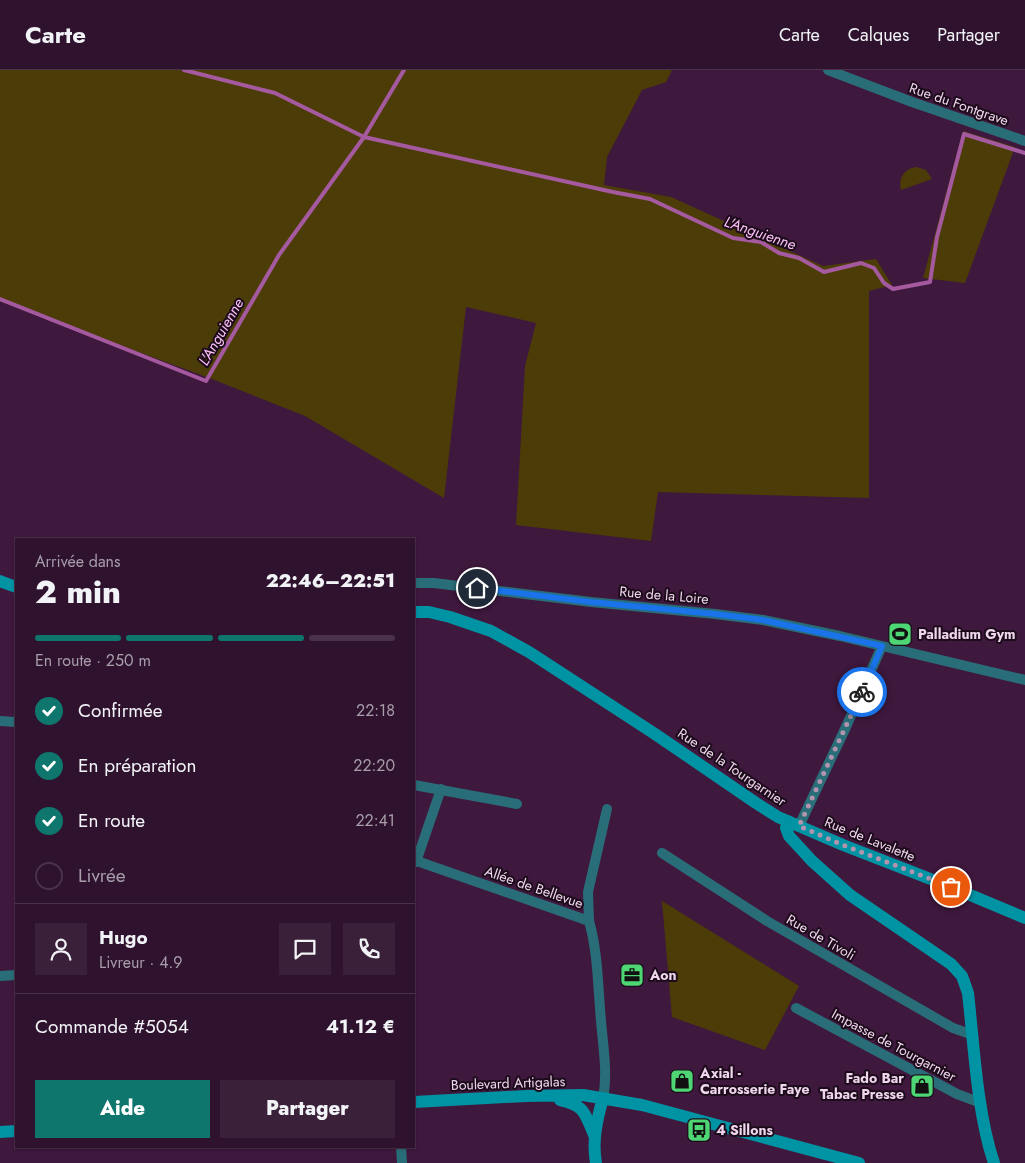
<!DOCTYPE html>
<html lang="fr">
<meta charset="utf-8">
<style>
:root{--surface:#2f122e;--page:#3b203a;--text:#f1f3f6;--muted:#a79eaa;--line:#4a324a;--accent:#0f766e}
body{margin:0;font-family:Jost,sans-serif;background:var(--page);color:var(--text);height:100vh;display:flex;flex-direction:column;font-size:19px;white-space:nowrap}
*{box-sizing:border-box;margin:0}
p{font-size:16px;color:var(--muted)}
.icon{flex:none;width:28px;height:28px;fill:none;stroke:currentColor;stroke-width:2;stroke-linecap:round;stroke-linejoin:round}
.map{position:relative;flex:1;overflow:hidden}
.drawer{position:absolute;left:15px;top:468px;width:400px;height:610px;display:flex;flex-direction:column;background:var(--surface);border-radius:0px;box-shadow:0 1px 4px #0004,0 0 0 1px var(--line)}
.drawer>*{flex:none}
.pin{position:absolute;display:grid;place-items:center;width:42px;height:42px;color:#fff;margin:-21px;border:2px solid #fff;border-radius:50%;box-shadow:0 1px 5px #0007}
.courier{position:absolute;display:grid;place-items:center;width:50px;height:50px;margin:-25px;border:4px solid #1a73e8;border-radius:50%;background:#fff;color:#222;box-shadow:0 1px 6px #0007}
.head em{font-style:normal;font-weight:800}
.head div{display:flex;flex-direction:column-reverse}
.head{display:flex;align-items:center;justify-content:space-between;height:85px;padding:0 20px}
h1{font-size:32px;font-weight:800;line-height:38px}
.bar{display:grid;grid-template-columns:repeat(4,1fr);gap:8px 5px;align-content:center;height:60px;padding:0 20px}
.bar i{height:6px;border-radius:4px;background:var(--line)}
.bar .active{background:var(--accent)}
.bar p{grid-column:span 4}
.line{display:flex;align-items:center;gap:12px;padding:0 20px;border-top:1px solid var(--line)}
.line div{flex:1}
.round{display:grid;place-items:center;flex:none;width:52px;height:52px;border-radius:0px;background:var(--page)}
ol{padding:0 20px;list-style:none}
li{display:flex;align-items:center;gap:15px;height:55px}
li p{margin-inline-start:auto}
li .icon{padding:5px;border-radius:50%;background:var(--accent);color:#fff;stroke-width:4}
li:last-child{color:var(--muted)}
li i{width:28px;height:28px;border:2px solid var(--line);border-radius:50%}
.button{display:flex;gap:10px;margin-top:auto;padding:10px 20px}
.button a{flex:1;height:58px;border-radius:0px;background:var(--accent);color:#fff;font-size:20px;font-weight:800;line-height:58px;text-align:center}
.button a+a{background:var(--page);color:var(--text)}
header{display:flex;align-items:center;gap:30px;box-sizing:border-box;height:70px;padding:0 25px;background:var(--surface);border-bottom:1px solid var(--line)}
header strong{font-size:24px}
nav{display:flex;gap:28px;margin-inline-start:auto;font-size:18px}
.map>svg:first-child{display:block}
</style>
<header>
<strong>Carte</strong>
<nav><a>Carte</a><a>Calques</a><a>Partager</a></nav>
</header>
<div class="map">
<svg width="1025" height="1093" viewBox="0 0 1025 1093">
<rect width="100%" height="100%" fill="#3f183d"/>
<path fill="#4c3c08" d="M0,0H672L666,12L642,20L607,87L604,115L671,127L823,196L876,189L892,215L869,221V428L658,422L651,471L516,455L525,296L536,253L466,237L444,428L305,346L212,309L0,231Z
M963,61L1015,77L965,213L923,208Z
M916,97L926,100L932,109L901,120C898,108 904,99 916,97Z
M662,831L799,916L765,980L672,947Z"/>
<g fill="none" stroke-linecap="round" stroke-linejoin="round">
<path stroke="#a55aa0" stroke-width="4" d="M184,0L275,23L364,67L404,0
M0,229L206,311L279,185L364,67L613,122L650,129L733,168L761,172L779,183L799,188L824,202L861,193L874,198L884,213L893,219L930,212L937,167L964,64L1025,83"/>
<path stroke="#296d78" stroke-width="10" d="M828,0L912,32L1025,71
M414,513H434L591,532L715,544L763,550L840,566L1025,610
M0,651L16,652
M414,715L517,734
M799,756L846,657L882,576
M662,783L767,851L953,958L973,965
M414,790L589,851C598,882 598,918 601,951C603,976 608,1003 603,1028
M416,792L441,719
M589,851L588,822L607,739
M0,906L16,905
M796,938L957,1024L981,1033
M401,1076L402,1093"/>
<path stroke="#0093a4" stroke-width="12" d="M0,511L16,517
M414,542H429L450,547L491,561L529,582L655,664L756,733L778,747L843,775L951,817L1025,848
M788,751L786,758L789,766L812,791L850,825L951,894L962,906L968,923C974,976 977,1043 994,1093
M560,1030C586,1035 585,1045 595,1067
M414,1032L526,1026L583,1025L642,1035L859,1093
M0,1062L16,1061
M596,1093C592,1071 597,1049 603,1028"/>
</g>
<g fill="none" stroke-linecap="round" stroke-linejoin="round">
<path stroke="#b294af" stroke-width="5" stroke-dasharray="0 9" d="M862,622L799,756L843,775L951,817"/>
<path stroke="#1a73e8" stroke-width="6" d="M477,518L591,532L715,544L763,550L882,576L862,622"/>
</g>
<defs>
<g id="stadium-square" transform="scale(1.25)"><rect x="-9" y="-9" width="18" height="18" rx="4" fill="#4ed675" stroke="#1c0b1b"/><path d="M0-5a6.5 5 0 1 0 0 10a6.5 5 0 1 0 0-10ZM-3.5-1.8h7v3.6h-7Z" fill="#111"/></g>
<g id="office-square" transform="scale(1.25)"><rect x="-9" y="-9" width="18" height="18" rx="4" fill="#4ed675" stroke="#1c0b1b"/><path d="M-6-3h4V-5.5h4V-3h4V5H-6ZM-1-4.5V-3h2v-1.5ZM-6 0V1H6V0Z" fill="#111"/></g>
<g id="shop-square" transform="scale(1.25)"><rect x="-9" y="-9" width="18" height="18" rx="4" fill="#4ed675" stroke="#1c0b1b"/><path d="M-5-2.5h2.3a2.7 3.5 0 0 1 5.4 0H5L5.5 6h-11ZM-1.5-2.5h3a1.5 2.3 0 0 0-3 0Z" fill="#111"/></g>
<g id="bus-square" transform="scale(1.25)"><rect x="-9" y="-9" width="18" height="18" rx="4" fill="#4ed675" stroke="#1c0b1b"/><path d="M-5-6H5V4H4V6H2V4H-2V6H-4V4H-5ZM-3.5-4V0h7V-4ZM-3.5 1.2v1.5H-2V1.2ZM2 1.2v1.5H3.5V1.2Z" fill="#111"/></g>
</defs>
<g fill-rule="evenodd">
<use href="#stadium-square" x="900" y="564"/>
<use href="#office-square" x="632" y="905"/>
<use href="#shop-square" x="682" y="1011"/>
<use href="#shop-square" x="922" y="1016"/>
<use href="#bus-square" x="699" y="1060"/>
</g>
<g text-anchor="middle" dominant-baseline="central" stroke-width="4" stroke-linejoin="round" paint-order="stroke">
<g font-size="14" fill="#f0d6ed" stroke="#1c0b1b">
<text transform="translate(959 34) rotate(19)">Rue du Fontgrave</text>
<text transform="translate(664 525) rotate(5)">Rue de la Loire</text>
<text transform="translate(732 697) rotate(34)">Rue de la Tourgarnier</text>
<text transform="translate(870 769) rotate(22)">Rue de Lavalette</text>
<text transform="translate(534 817) rotate(19)">Allée de Bellevue</text>
<text transform="translate(821 867) rotate(30)">Rue de Tivoli</text>
<text transform="translate(894 975) rotate(28)">Impasse de Tourgarnier</text>
<text transform="translate(508 1013) rotate(-2)">Boulevard Artigalas</text>
</g>
<g font-size="14" font-weight="bold" fill="#f0d6ed" stroke="#1c0b1b" text-anchor="start">
<text x="918" y="564">Palladium Gym</text>
<text x="650" y="905">Aon</text>
<text x="700" y="1003">Axial -<tspan x="700" dy="16">Carrosserie Faye</tspan></text>
<text x="904" y="1008" text-anchor="end">Fado Bar<tspan x="904" dy="16">Tabac Presse</tspan></text>
<text x="716" y="1060">4 Sillons</text>
</g>
<g font-size="15" font-style="italic" fill="#fcc0f7" stroke="#1c0b1b">
<text transform="translate(760 163) rotate(19)">L'Anguienne</text>
<text transform="translate(221 262) rotate(-60)">L'Anguienne</text>
</g>
</g>
</svg>
<div class="pin" style="left:951px;top:817px;background:#ea580c"><svg class="icon" aria-label="bag" viewBox="0 0 24 24"><path d="M5 8h14l-1 12H6zM9 8a3 3 0 0 1 6 0"/></svg></div>
<div class="pin" style="left:477px;top:518px;background:#1f2937"><svg class="icon" aria-label="home" viewBox="0 0 24 24"><path d="M3 11l9-7 9 7M6 9v11h12V9"/></svg></div>
<div class="courier" style="left:862px;top:622px"><svg class="icon" aria-label="bike" viewBox="0 0 24 24"><circle cx="6" cy="16" r="4"/><circle cx="18" cy="16" r="4"/><path d="M6 16l4-8h5l3 8M10 8l3 8H6M13 5h3"/></svg></div>
<section class="drawer">
<div class="head"><div><h1>2 min</h1><p>Arrivée dans</p></div><em>22:46–22:51</em></div>
<div class="bar"><i class="active"></i><i class="active"></i><i class="active"></i><i></i><p>En route · 250 m</p></div>
<ol>
<li><svg class="icon" aria-label="check" viewBox="0 0 24 24"><path d="M5 12l5 5 9-10"/></svg>Confirmée<p>22:18</p></li>
<li><svg class="icon" aria-label="check" viewBox="0 0 24 24"><path d="M5 12l5 5 9-10"/></svg>En préparation<p>22:20</p></li>
<li><svg class="icon" aria-label="check" viewBox="0 0 24 24"><path d="M5 12l5 5 9-10"/></svg>En route<p>22:41</p></li>
<li><i></i>Livrée</li>
</ol>
<div class="line" style="height:90px"><a class="round"><svg class="icon" aria-label="person" viewBox="0 0 24 24"><circle cx="12" cy="8" r="4"/><path d="M4 21q1-7 8-7t8 7"/></svg></a><div><b>Hugo</b><p>Livreur · 4.9</p></div><a class="round"><svg class="icon" aria-label="chat" viewBox="0 0 24 24"><path d="M4 5h16v11H9l-5 4z"/></svg></a><a class="round"><svg class="icon" aria-label="phone" viewBox="0 0 24 24"><path d="M5 4h4l2 5-3 2q2 4 5 5l2-3 5 2v4C11 20 4 13 5 4z"/></svg></a></div>
<div class="line" style="height:65px"><div>Commande #5054</div><b>41.12 €</b></div>
<div class="button"><a>Aide</a><a>Partager</a></div>
</section>
</div>
